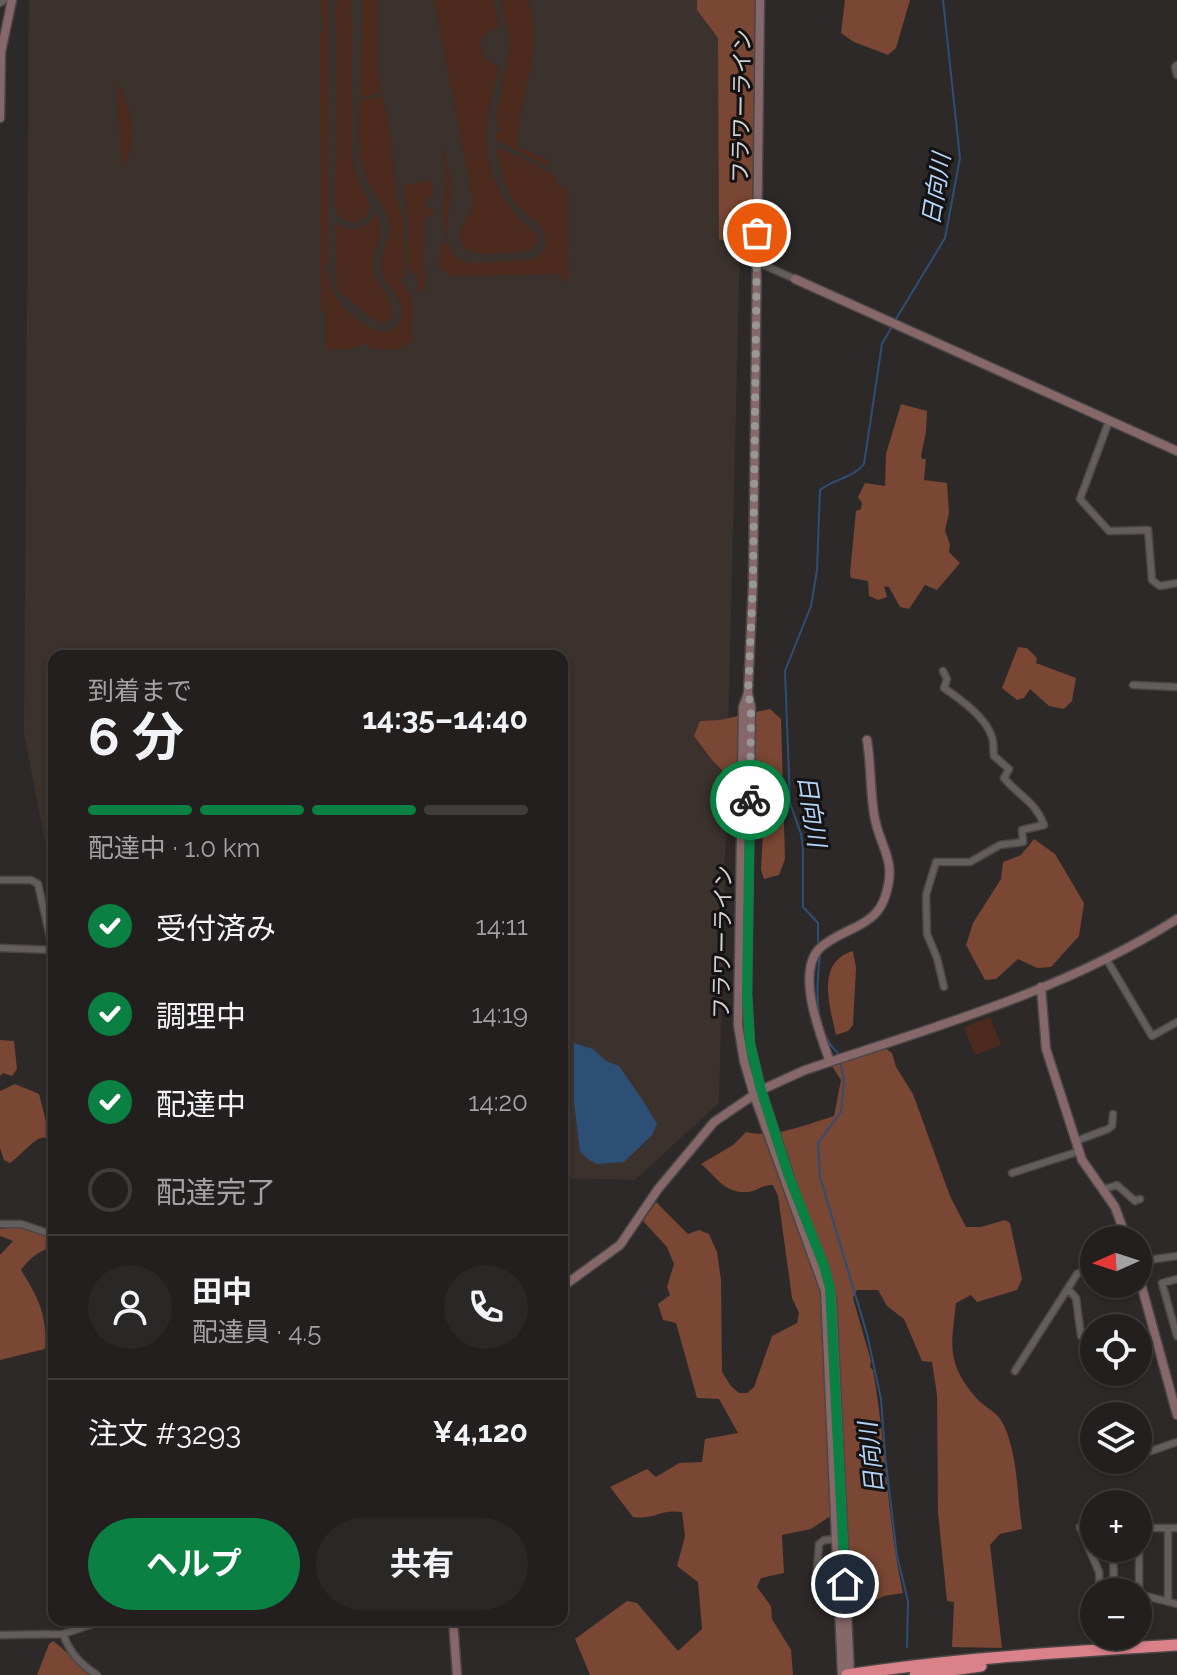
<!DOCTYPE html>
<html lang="ja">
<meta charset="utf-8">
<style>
:root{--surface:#221f1e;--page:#2a2727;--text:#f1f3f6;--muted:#a2a2a4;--line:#3f3d3c;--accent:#0b8043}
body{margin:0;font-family:Raleway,"Noto Sans JP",sans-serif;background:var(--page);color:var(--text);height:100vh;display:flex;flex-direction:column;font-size:30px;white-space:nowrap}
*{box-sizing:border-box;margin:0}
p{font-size:26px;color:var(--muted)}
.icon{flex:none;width:44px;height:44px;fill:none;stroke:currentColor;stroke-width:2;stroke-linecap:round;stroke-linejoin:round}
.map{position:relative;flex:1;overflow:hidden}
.sheet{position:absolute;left:48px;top:650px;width:520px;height:976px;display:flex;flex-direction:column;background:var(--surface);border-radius:16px;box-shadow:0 2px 6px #0004,0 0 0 2px var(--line)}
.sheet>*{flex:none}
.needle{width:52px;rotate:267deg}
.tools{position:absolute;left:1080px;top:1226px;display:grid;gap:16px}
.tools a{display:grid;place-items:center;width:72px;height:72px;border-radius:50%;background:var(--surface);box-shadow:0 2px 6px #0004,0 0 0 2px var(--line);font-size:40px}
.pin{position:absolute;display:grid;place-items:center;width:68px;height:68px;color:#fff;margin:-34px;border:4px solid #fff;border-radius:50%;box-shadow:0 2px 8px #0007}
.courier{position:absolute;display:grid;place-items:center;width:80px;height:80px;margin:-40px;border:6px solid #0b8043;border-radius:50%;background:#fff;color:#222;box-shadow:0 2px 10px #0007}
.head em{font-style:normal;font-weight:700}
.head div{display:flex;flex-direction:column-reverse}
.head{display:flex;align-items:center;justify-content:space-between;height:136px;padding:0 40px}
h1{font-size:52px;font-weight:700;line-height:60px}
.bar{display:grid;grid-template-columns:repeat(4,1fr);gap:12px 8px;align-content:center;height:96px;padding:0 40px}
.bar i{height:10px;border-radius:6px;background:var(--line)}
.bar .current{background:var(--accent)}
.bar p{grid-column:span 4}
.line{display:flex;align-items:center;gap:20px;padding:0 40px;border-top:2px solid var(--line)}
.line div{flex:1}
.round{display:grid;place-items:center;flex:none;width:84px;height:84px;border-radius:42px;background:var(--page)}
ol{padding:0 40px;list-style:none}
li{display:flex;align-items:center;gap:24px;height:88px}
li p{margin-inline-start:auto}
li .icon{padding:8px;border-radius:50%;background:var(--accent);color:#fff;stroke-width:4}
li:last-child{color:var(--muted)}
li i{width:44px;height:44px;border:4px solid var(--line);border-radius:50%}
.primary-button{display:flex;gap:16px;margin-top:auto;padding:16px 40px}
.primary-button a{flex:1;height:92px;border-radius:48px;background:var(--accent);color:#fff;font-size:32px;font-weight:700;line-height:92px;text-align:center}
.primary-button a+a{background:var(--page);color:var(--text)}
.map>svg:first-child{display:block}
</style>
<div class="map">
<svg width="1177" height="1675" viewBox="0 0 1177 1675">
<rect width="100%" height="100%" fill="#2d2928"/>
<path fill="#3b312d" d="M29,0H746L719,1103L635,1180L562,1178V656H54V887L24,734Z"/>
<path fill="#4c2a1d" d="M320,0H328V264L324,267L323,309L320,310V33L324,31Z
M336,0H351L352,152C353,161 355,170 358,179C365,196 381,215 353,223L338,216L335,206Z
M363,0H378V72L382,93L359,98Z
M434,0H493L494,3L499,26L484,36L480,45L483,56L499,67C497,82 491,96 489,110C480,164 496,200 536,234L538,242L530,251C515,252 449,264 461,230C465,219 473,215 473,201Z
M501,0H528C546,54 517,95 518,147L549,160V167L496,140V133L501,129L496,119L510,42Z
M116,80C131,107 140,141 122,168Z
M383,96L392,146L396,193L404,222V275L401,279L413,300V341L397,349H370L369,343L348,349H325V272L329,270C328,297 351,318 374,330C386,336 400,328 402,315C404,299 386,285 382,271C377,254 393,241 389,224C386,206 371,191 365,174C356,151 359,125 359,101Z
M440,142C444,154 449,167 450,179C454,203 430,263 476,263L534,259L546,249C551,224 523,217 512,198C503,183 499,166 496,149L499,148L557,176L554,183L568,189L569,278L563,284L562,274L452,276L438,268L441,244H445L447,238L442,218L446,172Z
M431,180L434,196L426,198V208L433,209L432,216L424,218L425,291L418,292V275L412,274L407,265L408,219L403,185Z
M376,213C390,235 369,250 374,273C378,289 396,300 392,318L384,324L371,318L340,292L336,281L335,223C350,234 368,230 376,213Z
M990,1017L1001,1045L975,1055L964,1027Z"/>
<path fill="#794733" d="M697,0H756L753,254L719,239L718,38L697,10Z
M845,0H910L896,48L888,55L854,42L841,33Z
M901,404L927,411L926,432L921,456L922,459H926L924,480L947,483L949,513L945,530L950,545L949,552L960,563L937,590L925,585L909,609L900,607L889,587L884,586L887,597L878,600L869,596L868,581L851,578L850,573L856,511L861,509L862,503L858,497L865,483L885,486L886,454Z
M1018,647L1027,648L1037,658L1036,663L1076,678L1072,701L1064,709L1049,706L1030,689L1024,698L1017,700L1002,688Z
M770,709L781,719L785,859L779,875L764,879L761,870L764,812L712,760L694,736L700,721L720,720Z
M1034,839L1055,854L1084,903L1079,936L1051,967L1037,968L1018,959L996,979L985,980L966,945L973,923L1001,879L1003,862L1021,855Z
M853,951L856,968L853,1025L848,1031L836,1035C830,1007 815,962 853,951Z
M0,1040L14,1041L17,1069L12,1076L3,1073L0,1076Z
M884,1047L892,1053L896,1067L913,1094L950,1196L966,1227H981L1005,1220L1010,1223L1022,1279L1017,1290L977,1302L971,1295L956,1303C951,1348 946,1363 978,1400C985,1407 996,1412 1001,1420C1018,1449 1017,1496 1022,1529L1000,1534L990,1545L1002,1648L952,1647L954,1602L947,1601L938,1513L937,1395L932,1362L922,1361L904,1319L887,1306L878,1290H857L853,1298L871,1361L870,1367L873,1370C886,1444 887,1520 903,1593L884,1596L855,1611L846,1525L829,1517L811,1529L782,1535L784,1573L761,1578L757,1587L771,1606L772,1619L791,1650L793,1675H590L575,1639L627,1601L637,1603L678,1651L702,1629L698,1582L677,1566L685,1536L682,1512C658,1509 656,1520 633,1517L610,1487L647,1469L656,1477L679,1463L702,1462L705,1439L738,1433L719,1399L697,1398L676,1323L663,1320L658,1304L670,1295L667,1287L674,1264L667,1247L643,1221L656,1202L688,1234L699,1230L709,1234L717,1252L721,1280L722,1372L731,1386L739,1393H747L754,1387L772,1336L797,1323L799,1313L792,1298L778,1196L773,1185C763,1184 758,1191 749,1192C724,1194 717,1177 701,1164L733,1145L746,1132C774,1139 807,1124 834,1116L841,1080L832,1066Z
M15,1084L39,1094L48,1129L54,1131V1138C50,1139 45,1137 41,1138C34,1139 19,1157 10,1163L4,1160L0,1148V1091Z
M23,1226L54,1238V1247C39,1250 30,1258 21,1270C38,1297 48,1316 45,1349L0,1360V1255L13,1241L0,1236V1229Z
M53,1641L57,1644L92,1675H37L49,1644Z"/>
<path fill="#2d4f75" d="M574,1043L593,1049L606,1061L619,1066L644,1102L657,1124L652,1135L624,1162L597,1164L589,1160L580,1152L574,1102Z"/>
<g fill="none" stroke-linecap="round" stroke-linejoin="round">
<path stroke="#2d4f75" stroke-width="2" d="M896,319L945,238L960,158L943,0
M818,945V923L803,907V849L801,834L790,803L785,671L811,606L817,570L820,490C834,479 853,478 864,464L882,344L891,328
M820,956C816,986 813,1032 839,1054
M840,1060L844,1081L841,1112L818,1143L820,1177L867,1334L881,1399L885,1455L897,1556L908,1601L907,1647"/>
<g stroke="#4b4746" stroke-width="9">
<path id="street" d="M0,3L5,0
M1177,65L1175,67L1177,75
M757,262L795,279
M1109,421L1080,499L1109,531L1148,530L1152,580L1160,586L1177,583
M943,671L947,679L944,688C960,699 986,717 992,737C994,742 993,750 994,756L1009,769L1004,778C1020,797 1035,801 1044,825L1022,830L1023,842L1000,845L970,862H936L926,895L927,934L937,958L944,987
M1133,685L1177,687
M0,880H31L38,884L54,955
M0,948L52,950
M1107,960L1152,1036L1177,1022
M1076,1141L1108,1129L1112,1126L1113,1114
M1012,1173L1080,1151
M1104,1189L1117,1185L1135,1201L1140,1199
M0,1224H21L54,1235
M1138,1246L1148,1260L1177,1256
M1177,1279L1162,1283L1177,1336
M1068,1289L1076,1298L1081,1336
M1015,1371L1077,1274L1094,1265
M562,1403L564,1407
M1151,1451L1177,1442
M1094,1517L1080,1527L1099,1572L1100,1592
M1138,1532L1145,1528H1177
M1139,1532V1595
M1113,1548L1114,1592
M816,1582L819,1544L824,1540L840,1539
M1138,1594L1177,1604
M1168,1602V1529
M63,1634C70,1653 80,1664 97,1675
M0,1635L63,1634L105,1620"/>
</g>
<g stroke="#4b4746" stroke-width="11">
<path id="secondary" d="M760,0L753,583L748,693L751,707L747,994L750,1044L761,1090L800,1209L824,1266L832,1300L850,1675
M0,118L1,52L12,0
M795,279L1177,451
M748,693L743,707L738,1025L744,1061L754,1095L825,1291L842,1675
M1041,987L1046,1049L1082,1160L1115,1207L1127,1240
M830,1062C820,1034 796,974 819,949C829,939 844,933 856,927C870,920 880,912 885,897C898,858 879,848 874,814C870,789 871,764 867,740
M1138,1273L1177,1415
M562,1287L620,1245L658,1189L714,1122L761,1090L805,1070C931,1028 1064,991 1177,919
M453,1620L457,1675"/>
</g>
<g stroke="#4b4746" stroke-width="14">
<path id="highway" d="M847,1675C956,1658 1067,1652 1177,1645
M915,1675L981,1666"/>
</g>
<use href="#street" stroke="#635e5d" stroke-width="6"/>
<use href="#secondary" stroke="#87686a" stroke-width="8"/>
<use href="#highway" stroke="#da818a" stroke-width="11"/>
</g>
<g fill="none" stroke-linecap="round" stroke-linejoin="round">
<path stroke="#999695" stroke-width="8" stroke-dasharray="0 14.4" d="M750,800L751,707L748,693L753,583L757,233"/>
<path stroke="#0b8043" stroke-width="10" d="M750,800L747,994L750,1044L761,1090L788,1174L824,1266L830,1288L845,1584"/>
</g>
<g text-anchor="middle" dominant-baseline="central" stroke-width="6" stroke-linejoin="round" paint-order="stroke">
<g font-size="22" fill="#d3d0cf" stroke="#141212">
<text transform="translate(741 106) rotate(-89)">フラワーライン</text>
<text transform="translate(722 942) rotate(-89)">フラワーライン</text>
</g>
<g font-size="24" font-style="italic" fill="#b2d2f7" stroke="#141212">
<text transform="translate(936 189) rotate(-81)">日向川</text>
<text transform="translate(812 811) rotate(81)">日向川</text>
<text transform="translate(871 1458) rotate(-96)">日向川</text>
</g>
</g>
</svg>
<div class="tools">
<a><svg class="needle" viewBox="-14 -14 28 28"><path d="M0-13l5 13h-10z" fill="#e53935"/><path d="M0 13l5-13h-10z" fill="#a2a2a4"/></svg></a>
<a><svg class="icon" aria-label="locate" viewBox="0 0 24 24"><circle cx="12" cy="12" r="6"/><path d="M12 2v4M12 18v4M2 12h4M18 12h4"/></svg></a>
<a><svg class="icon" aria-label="layers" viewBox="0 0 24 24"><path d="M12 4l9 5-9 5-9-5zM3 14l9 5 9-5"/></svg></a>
<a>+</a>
<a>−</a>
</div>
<div class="pin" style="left:757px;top:233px;background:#ea580c"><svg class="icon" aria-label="bag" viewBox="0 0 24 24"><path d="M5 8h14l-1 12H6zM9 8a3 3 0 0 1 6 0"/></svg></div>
<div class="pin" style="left:845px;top:1584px;background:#1f2937"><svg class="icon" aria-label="home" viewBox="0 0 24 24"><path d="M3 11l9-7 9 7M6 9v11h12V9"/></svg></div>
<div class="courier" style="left:750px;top:800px"><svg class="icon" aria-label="bike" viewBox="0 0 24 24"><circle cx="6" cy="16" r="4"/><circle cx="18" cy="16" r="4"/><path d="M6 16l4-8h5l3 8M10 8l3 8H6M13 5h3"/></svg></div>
<section class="sheet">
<div class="head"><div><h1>6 分</h1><p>到着まで</p></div><em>14:35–14:40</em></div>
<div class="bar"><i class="current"></i><i class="current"></i><i class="current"></i><i></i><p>配達中 · 1.0 km</p></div>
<ol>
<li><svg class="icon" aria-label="check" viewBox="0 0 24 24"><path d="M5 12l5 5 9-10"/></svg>受付済み<p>14:11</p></li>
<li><svg class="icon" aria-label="check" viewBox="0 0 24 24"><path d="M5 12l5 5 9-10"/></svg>調理中<p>14:19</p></li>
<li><svg class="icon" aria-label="check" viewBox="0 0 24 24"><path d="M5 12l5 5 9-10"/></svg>配達中<p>14:20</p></li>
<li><i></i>配達完了</li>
</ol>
<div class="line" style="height:144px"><a class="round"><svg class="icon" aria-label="person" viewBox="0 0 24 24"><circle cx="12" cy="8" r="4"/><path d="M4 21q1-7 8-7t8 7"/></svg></a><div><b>田中</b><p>配達員 · 4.5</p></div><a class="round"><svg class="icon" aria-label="phone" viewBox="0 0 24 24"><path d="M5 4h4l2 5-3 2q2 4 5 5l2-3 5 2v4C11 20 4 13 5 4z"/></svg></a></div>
<div class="line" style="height:104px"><div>注文 #3293</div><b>¥4,120</b></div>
<div class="primary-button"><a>ヘルプ</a><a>共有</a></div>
</section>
</div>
